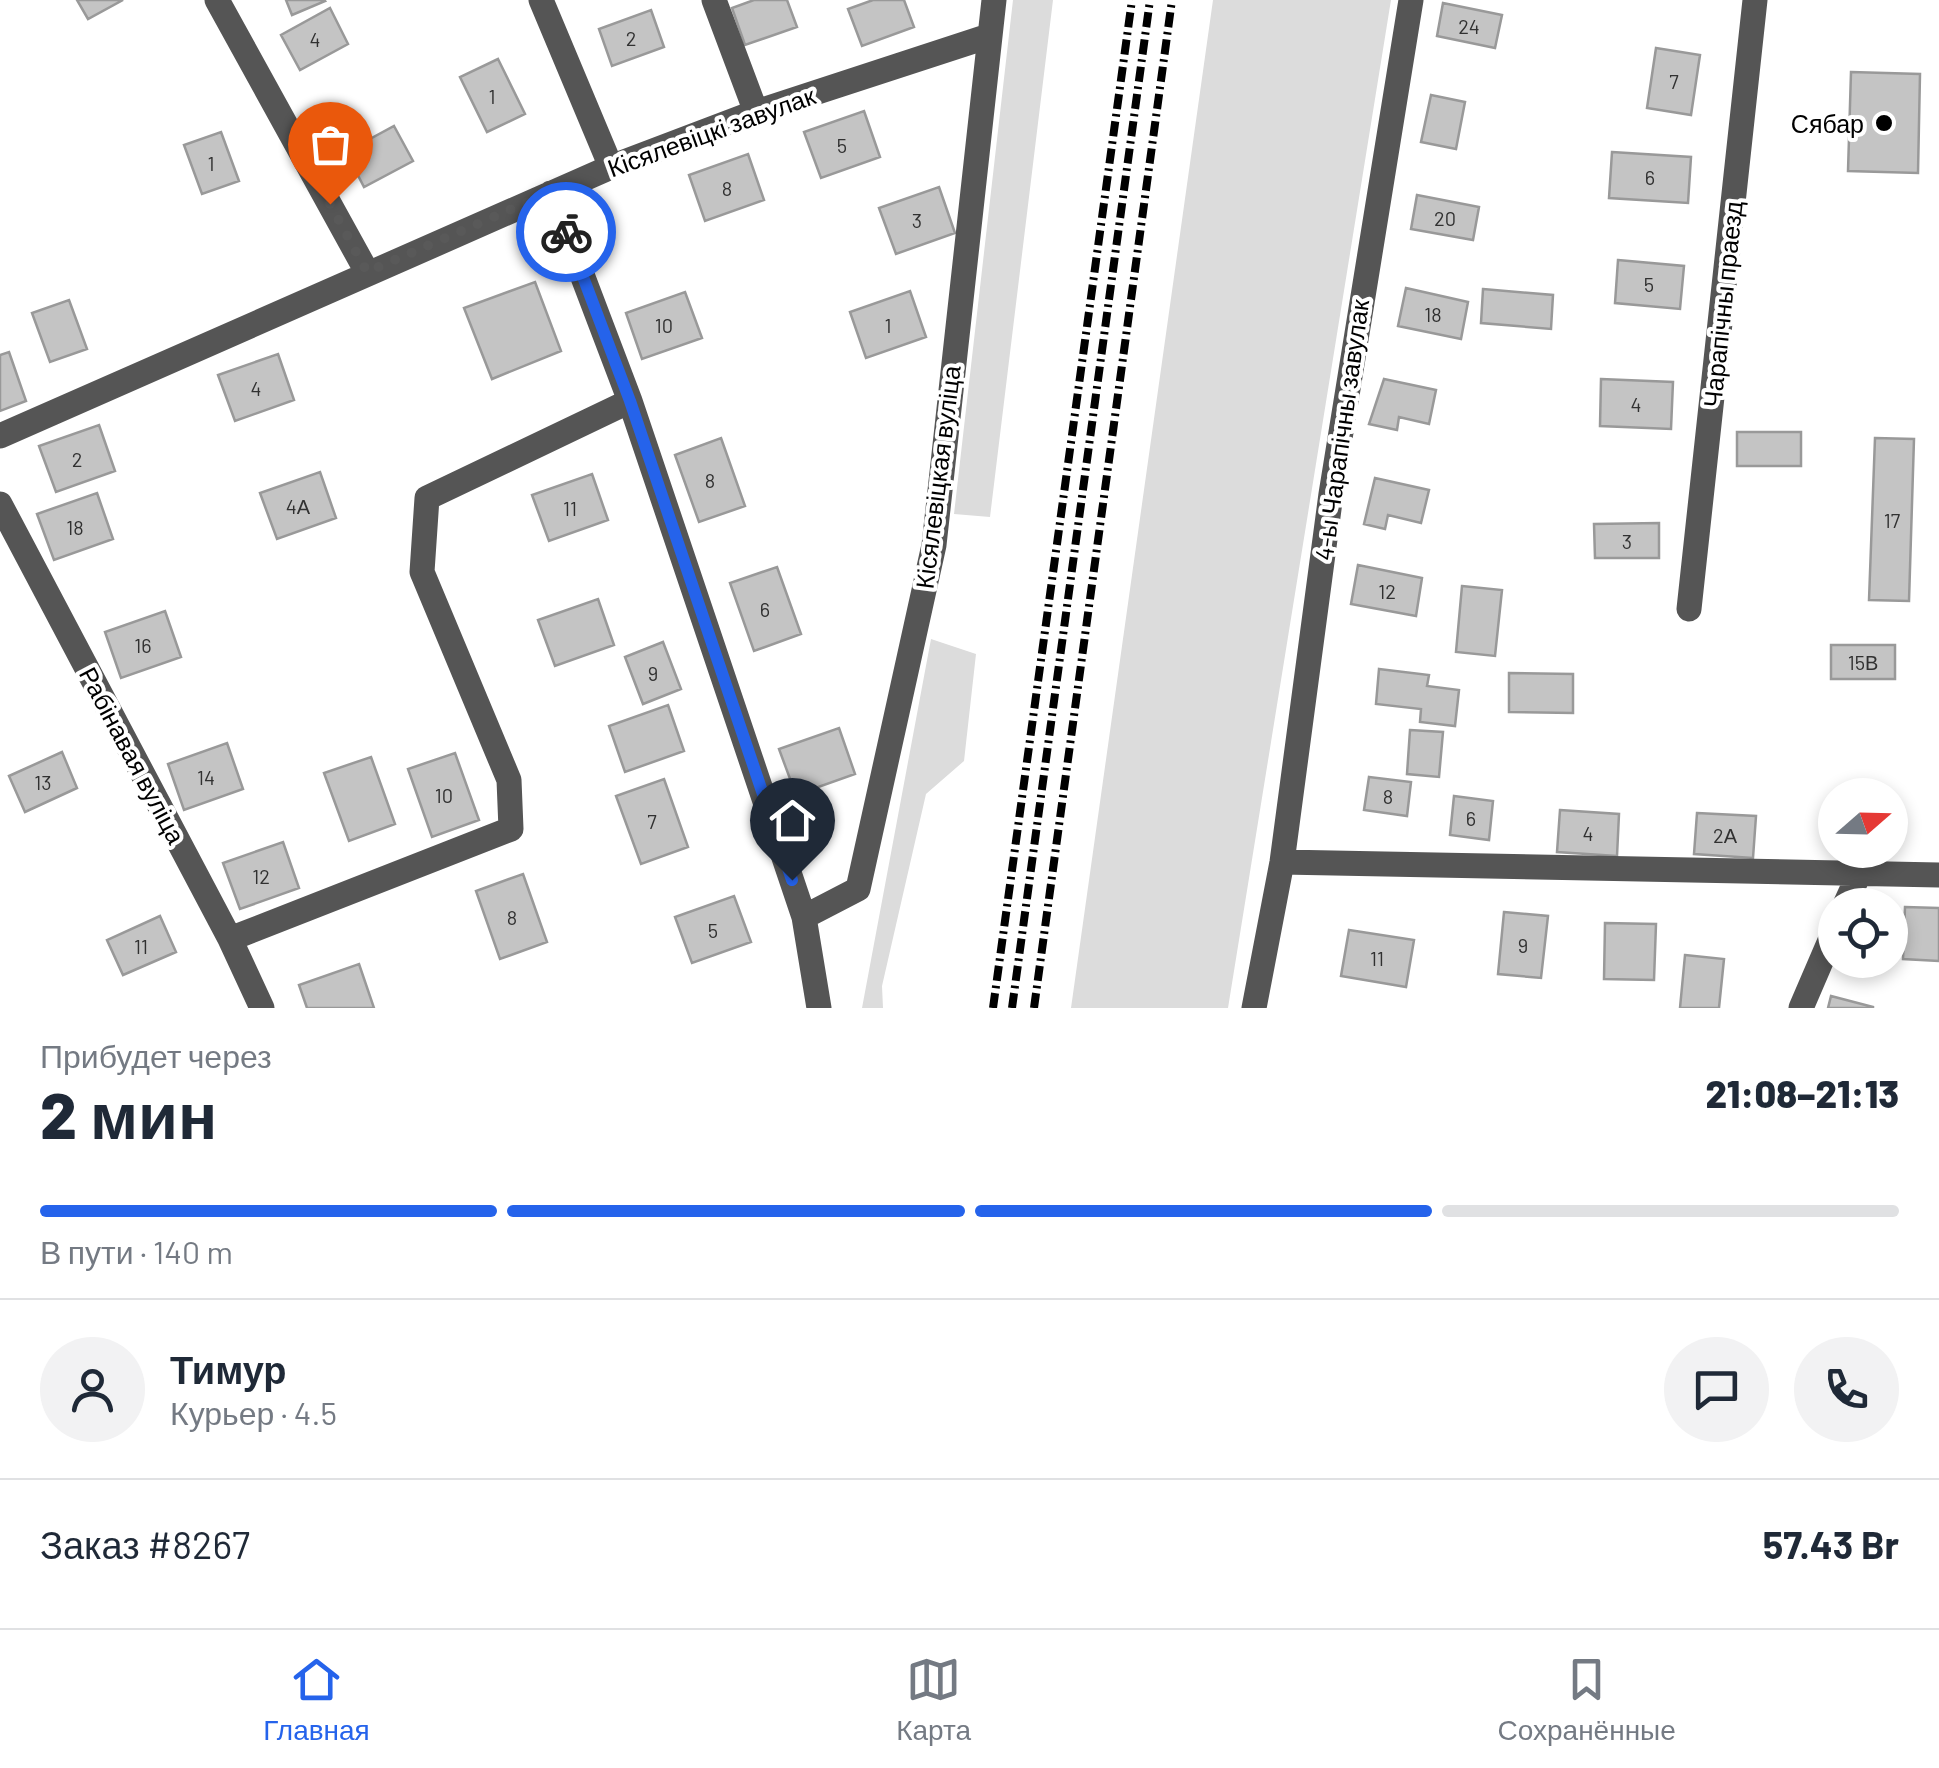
<!DOCTYPE html>
<html lang="ru">
<meta charset="utf-8">
<style>
:root{--surface:#fff;--page:#f2f2f3;--text:#1f2937;--muted:#747a83;--line:#e0e1e3;--accent:#2563eb}
body{margin:0;font-family:Barlow,sans-serif;background:var(--page);color:var(--text);height:100vh;display:flex;flex-direction:column;font-size:38px;white-space:nowrap}
*{box-sizing:border-box;margin:0}
p{font-size:32px;color:var(--muted)}
.icon{flex:none;width:55px;height:55px;fill:none;stroke:currentColor;stroke-width:2;stroke-linecap:round;stroke-linejoin:round}
.map{position:relative;height:1008px;overflow:hidden}
.side{display:flex;flex-direction:column;background:var(--surface);flex:1}
.side>*{flex:none}
.needle{width:65px;rotate:70deg}
.buttons{position:absolute;left:1818px;top:778px;display:grid;gap:20px}
.buttons a{display:grid;place-items:center;width:90px;height:90px;border-radius:50%;background:var(--surface);box-shadow:0 5px 15px #0003;font-size:50px}
.pin{position:absolute;display:grid;place-items:center;width:85px;height:85px;color:#fff;margin:-102px -42px;border-radius:50% 50% 50% 0;rotate:-45deg;box-shadow:0 0 10px #0007}
.pin .icon{rotate:45deg}
.courier{position:absolute;display:grid;place-items:center;width:100px;height:100px;margin:-50px;border:8px solid #2563eb;border-radius:50%;background:#fff;color:#222;box-shadow:0 2px 12px #0007}
.headline em{font-style:normal;font-weight:800}
.headline div{display:flex;flex-direction:column-reverse}
.headline{display:flex;align-items:center;justify-content:space-between;height:170px;padding:0 40px}
h1{font-size:65px;font-weight:800;line-height:75px}
.bar{display:grid;grid-template-columns:repeat(4,1fr);gap:15px 10px;align-content:center;height:120px;padding:0 40px}
.bar i{height:12px;border-radius:8px;background:var(--line)}
.bar .on{background:var(--accent)}
.bar p{grid-column:span 4}
.line{display:flex;align-items:center;gap:25px;padding:0 40px;border-top:2px solid var(--line)}
.line div{flex:1}
.round{display:grid;place-items:center;flex:none;width:105px;height:105px;border-radius:52px;background:var(--page)}
.menu{display:flex;justify-content:space-around;align-items:center;height:140px;border-top:2px solid var(--line);background:var(--surface);font-size:28px;color:var(--muted)}
.menu a{display:grid;justify-items:center;gap:5px}
.menu .on{color:var(--accent)}
.map>svg:first-child{display:block}
</style>
<div class="map">
<svg width="1939" height="1008" viewBox="0 0 1939 1008">
<rect width="100%" height="100%" fill="#fff"/>
<path fill="#dcdcdc" d="M1013,0H1053L990,517L954,514Z
M1213,0H1391L1228,1008H1071Z
M931,639L976,654L964,761L926,794L882,986L883,1008H862Z"/>
<path fill="#c4c4c4" stroke="#999" stroke-width="2.5" d="M77,0H123L88,19Z
M286,0H324L325,1L292,15Z
M754,0H787L797,27L745,45L732,8Z
M873,0H904L914,27L862,46L848,9Z
M1443,3L1502,15L1495,48L1437,36Z
M330,8L348,44L300,70L281,35Z
M651,10L664,47L612,66L599,29Z
M1656,48L1700,55L1691,115L1647,108Z
M498,59L525,114L487,132L460,77Z
M1851,72L1920,74L1918,173L1848,171Z
M1431,95L1465,102L1456,149L1421,142Z
M864,111L880,157L821,178L804,132Z
M394,126L413,161L364,187L346,152Z
M221,132L239,181L202,194L184,145Z
M1612,152L1691,157L1688,203L1609,198Z
M748,154L764,200L705,221L689,175Z
M939,187L955,233L896,254L879,208Z
M1417,195L1479,207L1473,240L1411,229Z
M1618,260L1684,266L1680,309L1615,303Z
M535,282L561,351L492,379L464,308Z
M1406,288L1468,302L1461,339L1398,326Z
M1483,289L1553,295L1551,329L1481,323Z
M910,291L926,337L866,358L850,312Z
M685,292L702,338L642,359L626,313Z
M69,300L87,349L50,362L32,313Z
M9,352L26,401L0,411V355Z
M278,354L294,400L235,421L218,375Z
M1384,379L1436,390L1429,424L1399,417L1397,430L1369,424Z
M1601,379L1673,382L1671,429L1600,426Z
M99,425L115,471L56,492L39,446Z
M1737,432H1801V466H1737Z
M721,438L745,506L699,522L675,455Z
M1875,438L1914,439L1909,601L1869,600Z
M320,472L336,518L277,539L260,493Z
M592,474L608,520L549,541L532,495Z
M1375,478L1429,490L1421,523L1388,515L1385,529L1364,524Z
M97,493L113,539L54,560L37,514Z
M1659,523V558H1595L1594,524Z
M1358,565L1422,578L1416,616L1351,604Z
M777,567L801,634L754,651L730,583Z
M1462,586L1502,590L1495,656L1456,652Z
M598,599L614,645L555,666L538,620Z
M165,611L181,657L121,678L105,632Z
M663,642L681,689L643,704L625,657Z
M1831,645H1895V679H1831Z
M1379,669L1429,675L1427,686L1459,690L1455,726L1420,722L1421,709L1376,704Z
M1509,673L1573,674V713L1509,712Z
M668,705L684,751L625,772L609,726Z
M839,728L855,774L796,795L779,749Z
M1410,730L1443,732L1439,777L1407,774Z
M227,743L243,789L184,810L168,764Z
M62,752L77,788L25,812L9,776Z
M455,753L479,820L432,837L408,769Z
M371,757L395,824L349,841L324,773Z
M1369,777L1411,782L1407,816L1364,810Z
M664,779L688,847L641,864L616,796Z
M1842,791H1888V795H1842Z
M1454,796L1493,801L1489,840L1450,835Z
M1560,810L1619,814L1617,856L1557,852Z
M1697,813L1756,816L1753,858L1694,854Z
M283,842L299,888L240,909L223,863Z
M523,874L547,942L500,959L476,891Z
M734,896L751,942L692,963L675,917Z
M1905,907L1939,908V961L1903,959Z
M1504,912L1548,916L1541,978L1498,974Z
M160,916L176,952L123,975L107,940Z
M1605,923L1656,924L1654,980L1604,979Z
M1349,930L1414,940L1406,987L1341,976Z
M1685,955L1724,959L1719,1008H1680Z
M359,964L374,1008H307L299,985Z
M1831,996L1873,1007V1008H1828Z"/>
<g fill="none" stroke-linecap="round" stroke-linejoin="round">
<path stroke="#555" stroke-width="25" d="M217,0L367,272
M541,0L611,167
M714,0L756,112
M551,193L630,401L804,917L819,1008
M0,436L611,167L756,112L989,36
M0,504L230,939L262,1008
M1689,609L1755,0
M1282,862L1939,875
M1845,905L1859,874
M804,917L858,889L934,545L994,0
M230,939L511,829L509,780L422,572L427,498L630,401
M1254,1008L1282,862L1331,494L1411,0
M1801,1008L1835,929"/>
<path stroke="#000" stroke-width="8" stroke-dasharray="15 5 2.5 5" stroke-linecap="butt" d="M993,1008L1132,0
M1012,1008L1150,0
M1034,1008L1172,0"/>
</g>
<g fill="none" stroke-linecap="round" stroke-linejoin="round">
<path stroke="#595959" stroke-width="10" stroke-dasharray="0 18" d="M330,204L367,272L551,192L566,232"/>
<path stroke="#2563eb" stroke-width="12" d="M566,232L630,401L792,880"/>
</g>
<circle fill="#000" stroke="#fff" stroke-width="4" cx="1884" cy="123" r="10"/>
<g text-anchor="middle" dominant-baseline="central" stroke-width="8" stroke-linejoin="round" paint-order="stroke">
<g font-size="20" fill="#313131">
<text x="1469" y="26">24</text>
<text x="631" y="38">2</text>
<text x="315" y="39">4</text>
<text x="1674" y="81">7</text>
<text x="492" y="96">1</text>
<text x="842" y="145">5</text>
<text x="211" y="163">1</text>
<text x="1650" y="177">6</text>
<text x="727" y="188">8</text>
<text x="1445" y="218">20</text>
<text x="917" y="220">3</text>
<text x="1649" y="284">5</text>
<text x="1433" y="314">18</text>
<text x="664" y="325">10</text>
<text x="888" y="325">1</text>
<text x="256" y="388">4</text>
<text x="1636" y="404">4</text>
<text x="77" y="459">2</text>
<text x="710" y="480">8</text>
<text x="298" y="506">4А</text>
<text x="570" y="508">11</text>
<text x="1892" y="520">17</text>
<text x="75" y="527">18</text>
<text x="1627" y="541">3</text>
<text x="1387" y="591">12</text>
<text x="765" y="609">6</text>
<text x="143" y="645">16</text>
<text x="1863" y="662">15В</text>
<text x="653" y="673">9</text>
<text x="206" y="777">14</text>
<text x="43" y="782">13</text>
<text x="444" y="795">10</text>
<text x="1388" y="796">8</text>
<text x="1471" y="818">6</text>
<text x="652" y="821">7</text>
<text x="1588" y="833">4</text>
<text x="1725" y="835">2А</text>
<text x="261" y="876">12</text>
<text x="512" y="917">8</text>
<text x="713" y="930">5</text>
<text x="1523" y="945">9</text>
<text x="141" y="946">11</text>
<text x="1377" y="958">11</text>
</g>
<g font-size="25" fill="#000" stroke="#fff" text-anchor="end">
<text x="1864" y="123">Сябар</text>
</g>
<g font-size="25" fill="#000" stroke="#fff">
<text transform="translate(711 131) rotate(-20)">Кісялевіцкі завулак</text>
<text transform="translate(1722 304) rotate(-84)">Чарапічны праезд</text>
<text transform="translate(1341 430) rotate(-82)">4-ы Чарапічны завулак</text>
<text transform="translate(937 477) rotate(-83)">Кісялевіцкая вуліца</text>
<text transform="translate(133 755) rotate(62)">Рабінавая вуліца</text>
</g>
</g>
</svg>
<div class="buttons">
<a><svg class="needle" viewBox="-14 -14 28 28"><path d="M0-13l5 13h-10z" fill="#e53935"/><path d="M0 13l5-13h-10z" fill="#747a83"/></svg></a>
<a><svg class="icon" aria-label="locate" viewBox="0 0 24 24"><circle cx="12" cy="12" r="6"/><path d="M12 2v4M12 18v4M2 12h4M18 12h4"/></svg></a>
</div>
<div class="pin" style="left:330px;top:204px;background:#ea580c"><svg class="icon" aria-label="bag" viewBox="0 0 24 24"><path d="M5 8h14l-1 12H6zM9 8a3 3 0 0 1 6 0"/></svg></div>
<div class="pin" style="left:792px;top:880px;background:#1f2937"><svg class="icon" aria-label="home" viewBox="0 0 24 24"><path d="M3 11l9-7 9 7M6 9v11h12V9"/></svg></div>
<div class="courier" style="left:566px;top:232px"><svg class="icon" aria-label="bike" viewBox="0 0 24 24"><circle cx="6" cy="16" r="4"/><circle cx="18" cy="16" r="4"/><path d="M6 16l4-8h5l3 8M10 8l3 8H6M13 5h3"/></svg></div>
</div>
<section class="side">
<div class="headline"><div><h1>2 мин</h1><p>Прибудет через</p></div><em>21:08–21:13</em></div>
<div class="bar"><i class="on"></i><i class="on"></i><i class="on"></i><i></i><p>В пути · 140 m</p></div>
<div class="line" style="height:180px"><a class="round"><svg class="icon" aria-label="person" viewBox="0 0 24 24"><circle cx="12" cy="8" r="4"/><path d="M4 21q1-7 8-7t8 7"/></svg></a><div><b>Тимур</b><p>Курьер · 4.5</p></div><a class="round"><svg class="icon" aria-label="chat" viewBox="0 0 24 24"><path d="M4 5h16v11H9l-5 4z"/></svg></a><a class="round"><svg class="icon" aria-label="phone" viewBox="0 0 24 24"><path d="M5 4h4l2 5-3 2q2 4 5 5l2-3 5 2v4C11 20 4 13 5 4z"/></svg></a></div>
<div class="line" style="height:130px"><div>Заказ #8267</div><b>57.43 Br</b></div>
</section>
<nav class="menu">
<a class="on"><svg class="icon" aria-label="home" viewBox="0 0 24 24"><path d="M3 11l9-7 9 7M6 9v11h12V9"/></svg>Главная</a>
<a><svg class="icon" aria-label="map" viewBox="0 0 24 24"><path d="M3 6l6-2 6 2 6-2v14l-6 2-6-2-6 2zM9 4v14M15 6v14"/></svg>Карта</a>
<a><svg class="icon" aria-label="saved" viewBox="0 0 24 24"><path d="M7 4h10v16l-5-4-5 4z"/></svg>Сохранённые</a>
</nav>
